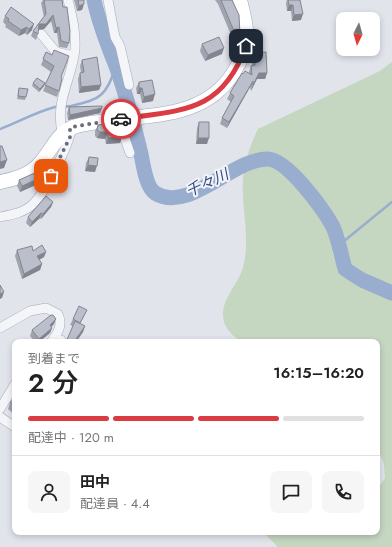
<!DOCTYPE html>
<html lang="ja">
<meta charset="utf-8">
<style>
:root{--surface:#fff;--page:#f6f6f6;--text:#222;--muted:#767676;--line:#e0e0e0;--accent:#db3b43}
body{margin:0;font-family:Jost,"Noto Sans JP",sans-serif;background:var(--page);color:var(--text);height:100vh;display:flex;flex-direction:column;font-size:15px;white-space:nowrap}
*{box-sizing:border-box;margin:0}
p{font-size:13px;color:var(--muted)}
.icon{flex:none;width:22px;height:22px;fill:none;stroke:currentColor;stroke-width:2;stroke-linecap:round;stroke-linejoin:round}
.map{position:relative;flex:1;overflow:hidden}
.panel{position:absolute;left:12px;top:339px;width:368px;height:196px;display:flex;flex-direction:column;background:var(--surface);border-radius:8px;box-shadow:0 2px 6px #0003}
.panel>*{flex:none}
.needle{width:26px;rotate:185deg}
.tools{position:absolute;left:336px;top:12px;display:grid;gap:8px}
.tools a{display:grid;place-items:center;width:44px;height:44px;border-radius:8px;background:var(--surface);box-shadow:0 2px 6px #0003;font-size:20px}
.pin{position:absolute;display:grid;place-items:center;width:34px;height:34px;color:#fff;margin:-17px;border-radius:8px;box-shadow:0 2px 6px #0006}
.courier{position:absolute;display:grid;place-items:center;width:40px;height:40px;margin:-20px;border:3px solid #db3b43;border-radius:50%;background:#fff;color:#222;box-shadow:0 1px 5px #0007}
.headline em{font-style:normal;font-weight:600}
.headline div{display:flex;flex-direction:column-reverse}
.headline{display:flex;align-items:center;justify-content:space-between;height:68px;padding:0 16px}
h1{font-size:26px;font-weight:600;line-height:30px}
.bar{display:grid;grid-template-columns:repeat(4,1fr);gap:6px 4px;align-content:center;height:48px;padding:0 16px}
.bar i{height:5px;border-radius:3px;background:var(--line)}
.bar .selected{background:var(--accent)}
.bar p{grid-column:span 4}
.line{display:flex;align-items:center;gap:10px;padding:0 16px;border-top:1px solid var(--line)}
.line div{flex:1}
.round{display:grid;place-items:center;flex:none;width:42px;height:42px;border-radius:8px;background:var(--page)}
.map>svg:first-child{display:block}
</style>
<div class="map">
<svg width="392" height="547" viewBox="0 0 392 547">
<rect width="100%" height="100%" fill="#e1e4eb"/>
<path fill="#c5d6c1" d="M392,62V547H278L263,532H377V490L385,478L384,464L377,446V342H242C232,335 224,329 223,316C222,297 241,282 244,263C250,235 241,206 243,178C245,161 250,145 258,129L380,71Z"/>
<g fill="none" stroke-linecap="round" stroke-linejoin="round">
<path stroke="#99adce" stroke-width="2.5" d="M0,129C18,122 36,112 55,107C60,106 65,107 71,106C102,99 105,96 116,67
M338,246L392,202"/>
<path stroke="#99adce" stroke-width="15" d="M94,0C99,23 107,44 116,66C126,94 134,125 141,154C143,164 146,187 155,193C189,214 233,158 268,159C288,160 323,209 332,225C337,233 342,258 345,269L362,280L392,293"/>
<g stroke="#a6aab6" stroke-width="10">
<path id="street" d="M108,0L115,37L120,46L129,85
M41,34L56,52L73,56
M118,119L130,153
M62,132C55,100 72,79 75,49C76,32 72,16 68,0
M0,217C11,215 23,213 32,205C44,195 70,144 71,128
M0,328L30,311L46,308L58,314C63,325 58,333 51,342
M59,342L61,340
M0,409L15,384
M0,417L15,427"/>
</g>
<g stroke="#9fa7b8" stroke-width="15">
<path id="primary" d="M0,182C11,180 25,176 34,169C50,156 54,135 73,127C82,124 93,123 103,121C151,114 205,119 234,72C251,44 248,30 240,0"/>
</g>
<use href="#street" stroke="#f4f5f9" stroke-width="9"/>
<use href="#primary" stroke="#fff" stroke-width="14"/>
</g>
<path fill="#a1a4af" d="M43,0H62L69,43L67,48L59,47L57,33H54L51,21L44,29L38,30V34L36,40L31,36L33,31L44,17L41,3Z
M74,0H84L82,10L77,11Z
M215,0H232L237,41L234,42L218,4Z
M287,0H300L301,20L292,21L291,11H287L286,3Z
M5,16L32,30L27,35L25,33L19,36L5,27L6,25L3,22Z
M202,44L222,54L205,61L200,51Z
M46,52L61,77L59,91L57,97L43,91L51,72L41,65Z
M254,53L267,73L265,79H257L251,91L250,87L227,128L220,124L222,118L231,102L227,99L230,93L243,74H249V72L251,66L252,65V59Z
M82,60L101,85L99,90L79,93L78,79L80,73H81L80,66Z
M139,82L153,101L142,103L140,94H137L136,88Z
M33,83H45L44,86L39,92L32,86Z
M19,88L26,97L25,100L17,99Z
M69,107L102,108L100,113L68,120L67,113Z
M199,122L207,144H196L197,128Z
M98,125L122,137L120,143L106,144L105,139L97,138L95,136V131Z
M89,157L95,172L85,171L86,163Z
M40,178L38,184L20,192L17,186L19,180Z
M53,202L51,207L41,219L40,218L30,227L26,223L28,217Z
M17,250L33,251L46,252L44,257L39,260L42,264L40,270L22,279L15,256Z
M87,310L80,324L85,326L83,332L76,342H66L73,326L70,325L73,319Z
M54,324L51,327L52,328L50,333L39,342H35L30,336L32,330Z
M15,397V415L8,409L10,403Z"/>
<path fill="#83868f" d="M84,4L82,10L77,11L79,6Z
M289,5H293L291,11H287Z
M303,14L301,20L292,21L294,15Z
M53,15L51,21L44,29L37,30L39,24Z
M34,24L32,30L27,35L29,29Z
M27,27L25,33L19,36L21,30Z
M59,27L57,33H54L56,28Z
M240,35L237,41L234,42L236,36Z
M224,48L222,54L205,61L208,55Z
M259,73H267L265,79H257L251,91L253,85Z
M253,81L250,87L227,128L229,122Z
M45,83L44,86L39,92L40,89Z
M101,85L99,90L79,93L81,87Z
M139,88H142L140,94H137Z
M155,94L153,101L142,103L144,97Z
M102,108L100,113L68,120L70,115Z
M100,132H108L105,139L97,138Z
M122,137L120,143L106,144L108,138Z
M198,138H209L207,144H196Z
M7,160L4,168L0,169V162Z
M88,165L97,166L95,172L85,171Z
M40,178L38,184L20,192L22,186Z
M53,202L51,207L41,219L43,214Z
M41,213L40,218L30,227L32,222Z
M46,252L44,257L35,262L37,256Z
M42,264L40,270L22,279L24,274Z
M4,292L2,298L0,299V294Z
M56,319L54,324L48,330L50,325Z
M85,326L83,332L76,342H74Z
M52,328L50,333L39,342H37L39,339Z"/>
<path fill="#bbbfcc" stroke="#83868f" d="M44,0H62L63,7H67L70,31L69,43L61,41L59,27L56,28L53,15L46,24H39L38,34L33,31L46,14Z
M78,0H84V4L79,6Z
M221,0H232L239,15L240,35L236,36Z
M288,0H300L303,14L294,15L293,5H289Z
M11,7L34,24L29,29L27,27L21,30L8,21L9,19L5,16Z
M219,37L224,48L208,55L202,44Z
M54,50L69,56L61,77L62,78L59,91L45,85L54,66L43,59L46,52L52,55Z
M266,52L267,73H259L253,85V81L229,122L222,118L234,96L230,93L242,73L243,74L245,71L252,75L251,66L255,65L254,53Z
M97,57L101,85L81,87L80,73L84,72L82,60Z
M37,78L45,83L40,89L33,83Z
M152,80L155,94L144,97L142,88H139V82Z
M19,88L28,89L26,97L18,96Z
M102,106V108L70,115L69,107Z
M117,122L122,137L108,138V132H100L97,130L98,125Z
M199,122H209V138H198Z
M0,146H2L7,160L0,162Z
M89,157L98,158L97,166L88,165Z
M37,172L40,178L22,186L19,180Z
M46,196L53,202L43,214L41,213L32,222L28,217Z
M42,245L46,252L37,256L42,264L24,274L17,250L32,246L33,251Z
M0,285L4,292L0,294Z
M79,306L87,310L80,323L73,319Z
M51,315H53L56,319L50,325L52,328L39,339L32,330Z
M75,321L85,326L74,342H66Z
M15,397V407L10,403Z"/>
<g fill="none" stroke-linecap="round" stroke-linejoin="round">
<path stroke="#696e7f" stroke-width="4" stroke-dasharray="0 7.2" d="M51,176L70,137V128L77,126L121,119"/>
<path stroke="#db3b43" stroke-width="5" d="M121,119C182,110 222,113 246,46"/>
</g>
<g text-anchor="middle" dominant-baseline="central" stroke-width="4" stroke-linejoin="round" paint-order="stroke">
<g font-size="15" font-style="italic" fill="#2d497d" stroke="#f1f3f8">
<text transform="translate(207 183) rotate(-25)">千々川</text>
</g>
</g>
</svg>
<div class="tools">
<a><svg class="needle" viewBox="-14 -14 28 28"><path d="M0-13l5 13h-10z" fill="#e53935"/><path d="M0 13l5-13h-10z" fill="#767676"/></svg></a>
</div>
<div class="pin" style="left:51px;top:176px;background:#ea580c"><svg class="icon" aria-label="bag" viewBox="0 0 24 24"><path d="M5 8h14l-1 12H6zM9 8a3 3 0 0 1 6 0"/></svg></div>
<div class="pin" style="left:246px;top:46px;background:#1f2937"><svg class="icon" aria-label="home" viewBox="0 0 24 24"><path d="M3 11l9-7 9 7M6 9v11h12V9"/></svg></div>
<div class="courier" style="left:121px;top:119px"><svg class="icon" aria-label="car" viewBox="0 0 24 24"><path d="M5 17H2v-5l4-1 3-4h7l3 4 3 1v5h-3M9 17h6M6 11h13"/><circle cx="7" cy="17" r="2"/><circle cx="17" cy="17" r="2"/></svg></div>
<section class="panel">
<div class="headline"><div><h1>2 分</h1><p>到着まで</p></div><em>16:15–16:20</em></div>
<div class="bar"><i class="selected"></i><i class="selected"></i><i class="selected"></i><i></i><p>配達中 · 120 m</p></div>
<div class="line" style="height:72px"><a class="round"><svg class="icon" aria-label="person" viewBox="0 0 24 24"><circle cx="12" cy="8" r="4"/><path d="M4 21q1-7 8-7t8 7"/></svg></a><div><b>田中</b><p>配達員 · 4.4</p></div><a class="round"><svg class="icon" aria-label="chat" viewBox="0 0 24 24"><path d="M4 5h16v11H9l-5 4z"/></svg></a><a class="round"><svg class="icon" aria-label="phone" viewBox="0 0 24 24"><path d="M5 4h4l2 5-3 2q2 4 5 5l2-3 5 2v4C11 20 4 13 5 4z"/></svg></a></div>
</section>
</div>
